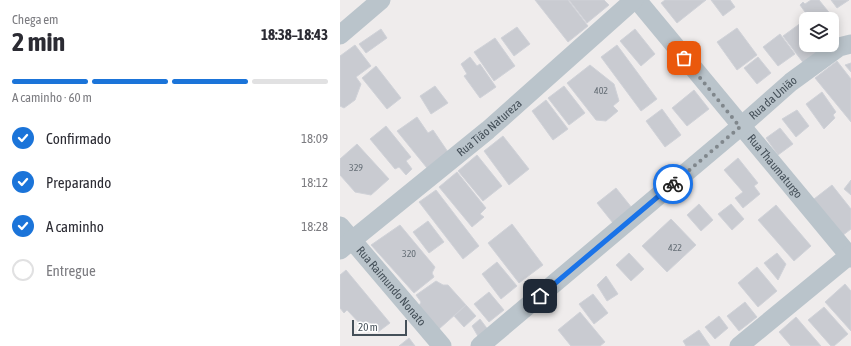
<!DOCTYPE html>
<html lang="pt">
<meta charset="utf-8">
<style>
:root{--surface:#fff;--page:#f2f2f3;--text:#2b2b33;--muted:#7c7c81;--line:#e1e1e2;--accent:#1b74d9}
body{margin:0;font-family:"Asap Condensed",sans-serif;background:var(--page);color:var(--text);height:100vh;display:flex;flex-direction:column;font-size:15px;white-space:nowrap}
*{box-sizing:border-box;margin:0}
p{font-size:13px;color:var(--muted)}
.icon{flex:none;width:22px;height:22px;fill:none;stroke:currentColor;stroke-width:2;stroke-linecap:round;stroke-linejoin:round}
.map{position:relative;flex:1;overflow:hidden}
.sheet{display:flex;flex-direction:column;background:var(--surface);width:340px}
.sheet>*{flex:none}
.fabs{position:absolute;left:459px;top:12px;display:grid;gap:8px}
.fabs a{display:grid;place-items:center;width:40px;height:40px;border-radius:8px;background:var(--surface);box-shadow:0 2px 10px #0003;font-size:20px}
.scale{position:absolute;left:12px;bottom:10px;width:55px;box-sizing:border-box;padding-left:4px;border:2px solid #455059;border-top:0;font-size:11px;line-height:14px;white-space:nowrap;color:#455059;-webkit-text-stroke:3px #fff;paint-order:stroke}
.pin{position:absolute;display:grid;place-items:center;width:34px;height:34px;color:#fff;margin:-17px;border-radius:8px;box-shadow:0 2px 6px #0006}
.courier{position:absolute;display:grid;place-items:center;width:40px;height:40px;margin:-20px;border:3px solid #1a73e8;border-radius:50%;background:#fff;color:#222;box-shadow:0 1px 5px #0007}
.summary em{font-style:normal;font-weight:700}
.summary div{display:flex;flex-direction:column-reverse}
.summary{display:flex;align-items:center;justify-content:space-between;height:68px;padding:0 12px}
h1{font-size:26px;font-weight:700;line-height:30px}
.bar{display:grid;grid-template-columns:repeat(4,1fr);gap:6px 4px;align-content:center;height:48px;padding:0 12px}
.bar i{height:5px;border-radius:3px;background:var(--line)}
.bar .selected{background:var(--accent)}
.bar p{grid-column:span 4}
ol{padding:0 12px;list-style:none}
li{display:flex;align-items:center;gap:12px;height:44px}
li p{margin-inline-start:auto}
li .icon{padding:4px;border-radius:50%;background:var(--accent);color:#fff;stroke-width:4}
li:last-child{color:var(--muted)}
li i{width:22px;height:22px;border:2px solid var(--line);border-radius:50%}
main{display:flex;flex:1;min-height:0}
.map>svg:first-child{display:block}
</style>
<main>
<section class="sheet">
<div class="summary"><div><h1>2 min</h1><p>Chega em</p></div><em>18:38–18:43</em></div>
<div class="bar"><i class="selected"></i><i class="selected"></i><i class="selected"></i><i></i><p>A caminho · 60 m</p></div>
<ol>
<li><svg class="icon" aria-label="check" viewBox="0 0 24 24"><path d="M5 12l5 5 9-10"/></svg>Confirmado<p>18:09</p></li>
<li><svg class="icon" aria-label="check" viewBox="0 0 24 24"><path d="M5 12l5 5 9-10"/></svg>Preparando<p>18:12</p></li>
<li><svg class="icon" aria-label="check" viewBox="0 0 24 24"><path d="M5 12l5 5 9-10"/></svg>A caminho<p>18:28</p></li>
<li><i></i>Entregue</li>
</ol>
</section>
<div class="map">
<svg width="511" height="346" viewBox="0 0 511 346">
<rect width="100%" height="100%" fill="#efecec"/>
<path fill="#c9cbd1" stroke="#d0d2d8" d="M195,0H228L248,26L228,42Z
M229,0H264L269,5L247,23Z
M325,0H366L337,23L321,3Z
M371,0H390L395,7L383,16Z
M471,0H479L496,21L492,24V19H470L460,5L463,2L465,4Z
M491,0H509L497,8Z
M465,20L466,45H483L486,49L465,65L443,36Z
M177,27L190,44L174,56L161,38Z
M397,28L417,55L397,70L377,42Z
M41,29L47,38L26,53L19,44Z
M295,29L315,54L301,66L280,41Z
M440,34L455,54L438,66L423,47Z
M155,38L175,66L154,81L134,52Z
M15,45L31,66L16,77L21,84L15,100L4,108L0,106V56Z
M277,45L317,99L301,111L261,57Z
M130,57L137,66L140,64L156,87L140,98L124,76L127,74L121,64Z
M418,57L431,73L417,84L404,68Z
M497,61L511,79V122L475,78Z
M511,63V72L505,65Z
M250,65L274,84L279,101L273,106L278,111L266,121L256,120L227,83Z
M36,66L61,98L47,109L22,78Z
M95,86L108,103L91,114L80,96Z
M224,86L245,113L229,125L208,98Z
M354,90L369,109L347,126L332,108Z
M482,92L496,112L493,115L495,118L484,129L466,104Z
M206,100L228,129L213,140L192,111Z
M322,109L341,135L325,147L306,121Z
M457,110L469,126L456,137L442,119Z
M77,117L88,133L93,130L108,152L87,168L57,131Z
M46,126L71,157L66,161L72,169L66,175L59,167L55,169L30,139Z
M440,128L453,144L438,155L426,138Z
M163,136L189,169L169,185L144,151Z
M17,144L49,179L31,195L15,192L0,175V159Z
M137,155L162,186L143,201L118,171Z
M398,158L418,183L414,186L420,194L403,208L395,198L403,192L384,170Z
M117,172L146,208L140,214L144,217L132,227L99,187Z
M511,180V195L504,189Z
M492,185L511,209V229L498,239L474,199Z
M276,188L292,208L273,223L257,203Z
M96,190L139,246L123,259L79,202Z
M359,204L373,220L361,231L347,215Z
M391,204L404,219L392,230L378,214Z
M436,205L471,246L454,261L418,220Z
M331,219L356,245L327,272L302,246Z
M88,221L104,242L89,253L73,232Z
M172,224L203,265L179,283L148,243Z
M60,225L95,267L92,273L94,277L74,293L31,245Z
M289,253L304,269L291,281L276,265Z
M437,253L446,264L438,280L424,263Z
M157,262L177,286L161,299L142,274Z
M417,267L437,291L418,307L398,283Z
M6,270L50,323L38,332L29,322L24,328L7,310L4,313L0,308V275Z
M266,276L278,294L267,301L257,285Z
M96,281L103,285H108L126,305L99,329L79,306L81,302L76,295Z
M505,284L511,291V331L485,302Z
M149,292L164,310L149,322L134,304Z
M253,294L268,313L254,324L239,304Z
M405,302L417,317L399,331L387,316Z
M126,305L136,316L124,327L114,316Z
M484,307L508,334L494,346H491L468,320Z
M240,312L265,342L260,346H231L218,330Z
M379,316L388,328L375,339L365,327Z
M456,317L481,346H451L439,332Z
M140,319L149,331L139,338L132,326Z
M359,330L370,346H346L343,341Z
M69,338L75,346H59Z"/>
<g fill="none" stroke-linecap="round" stroke-linejoin="round">
<g stroke="#bac4cb" stroke-width="19">
<path id="s1" d="M297,0L511,258"/>
<path d="M0,35L41,0"/>
<path id="s2" d="M0,226L102,346"/>
<path id="s3" d="M0,250L148,130L294,0"/>
<path id="s4" d="M140,346L400,127L451,82L499,47L511,44"/>
<path d="M399,346L511,254"/>
</g>
</g>
<g fill="none" stroke-linecap="round" stroke-linejoin="round">
<path stroke="#80878c" stroke-width="4" stroke-dasharray="0 7.2" d="M333,184L400,127L344,58"/>
<path stroke="#1a73e8" stroke-width="5" d="M200,296L333,184"/>
</g>
<g text-anchor="middle" dominant-baseline="central" stroke-width="3" stroke-linejoin="round" paint-order="stroke">
<g font-size="10" fill="#666f77">
<text x="261" y="90">402</text>
<text x="16" y="167">329</text>
<text x="335" y="247">422</text>
<text x="69" y="253">320</text>
</g>
<g font-size="12" fill="#455059" stroke="#fff">
<text stroke="none"><textPath href="#s4" startOffset="384">Rua da União</textPath></text>
<text stroke="none"><textPath href="#s3" startOffset="193">Rua Tião Natureza</textPath></text>
<text stroke="none"><textPath href="#s1" startOffset="216">Rua Thaumaturgo</textPath></text>
<text stroke="none"><textPath href="#s2" startOffset="79">Rua Raimundo Nonato</textPath></text>
</g>
</g>
</svg>
<div class="fabs">
<a><svg class="icon" aria-label="layers" viewBox="0 0 24 24"><path d="M12 4l9 5-9 5-9-5zM3 14l9 5 9-5"/></svg></a>
</div>
<div class="scale">20 m</div>
<div class="pin" style="left:344px;top:58px;background:#ea580c"><svg class="icon" aria-label="bag" viewBox="0 0 24 24"><path d="M5 8h14l-1 12H6zM9 8a3 3 0 0 1 6 0"/></svg></div>
<div class="pin" style="left:200px;top:296px;background:#1f2937"><svg class="icon" aria-label="home" viewBox="0 0 24 24"><path d="M3 11l9-7 9 7M6 9v11h12V9"/></svg></div>
<div class="courier" style="left:333px;top:184px"><svg class="icon" aria-label="bike" viewBox="0 0 24 24"><circle cx="6" cy="16" r="4"/><circle cx="18" cy="16" r="4"/><path d="M6 16l4-8h5l3 8M10 8l3 8H6M13 5h3"/></svg></div>
</div>
</main>
